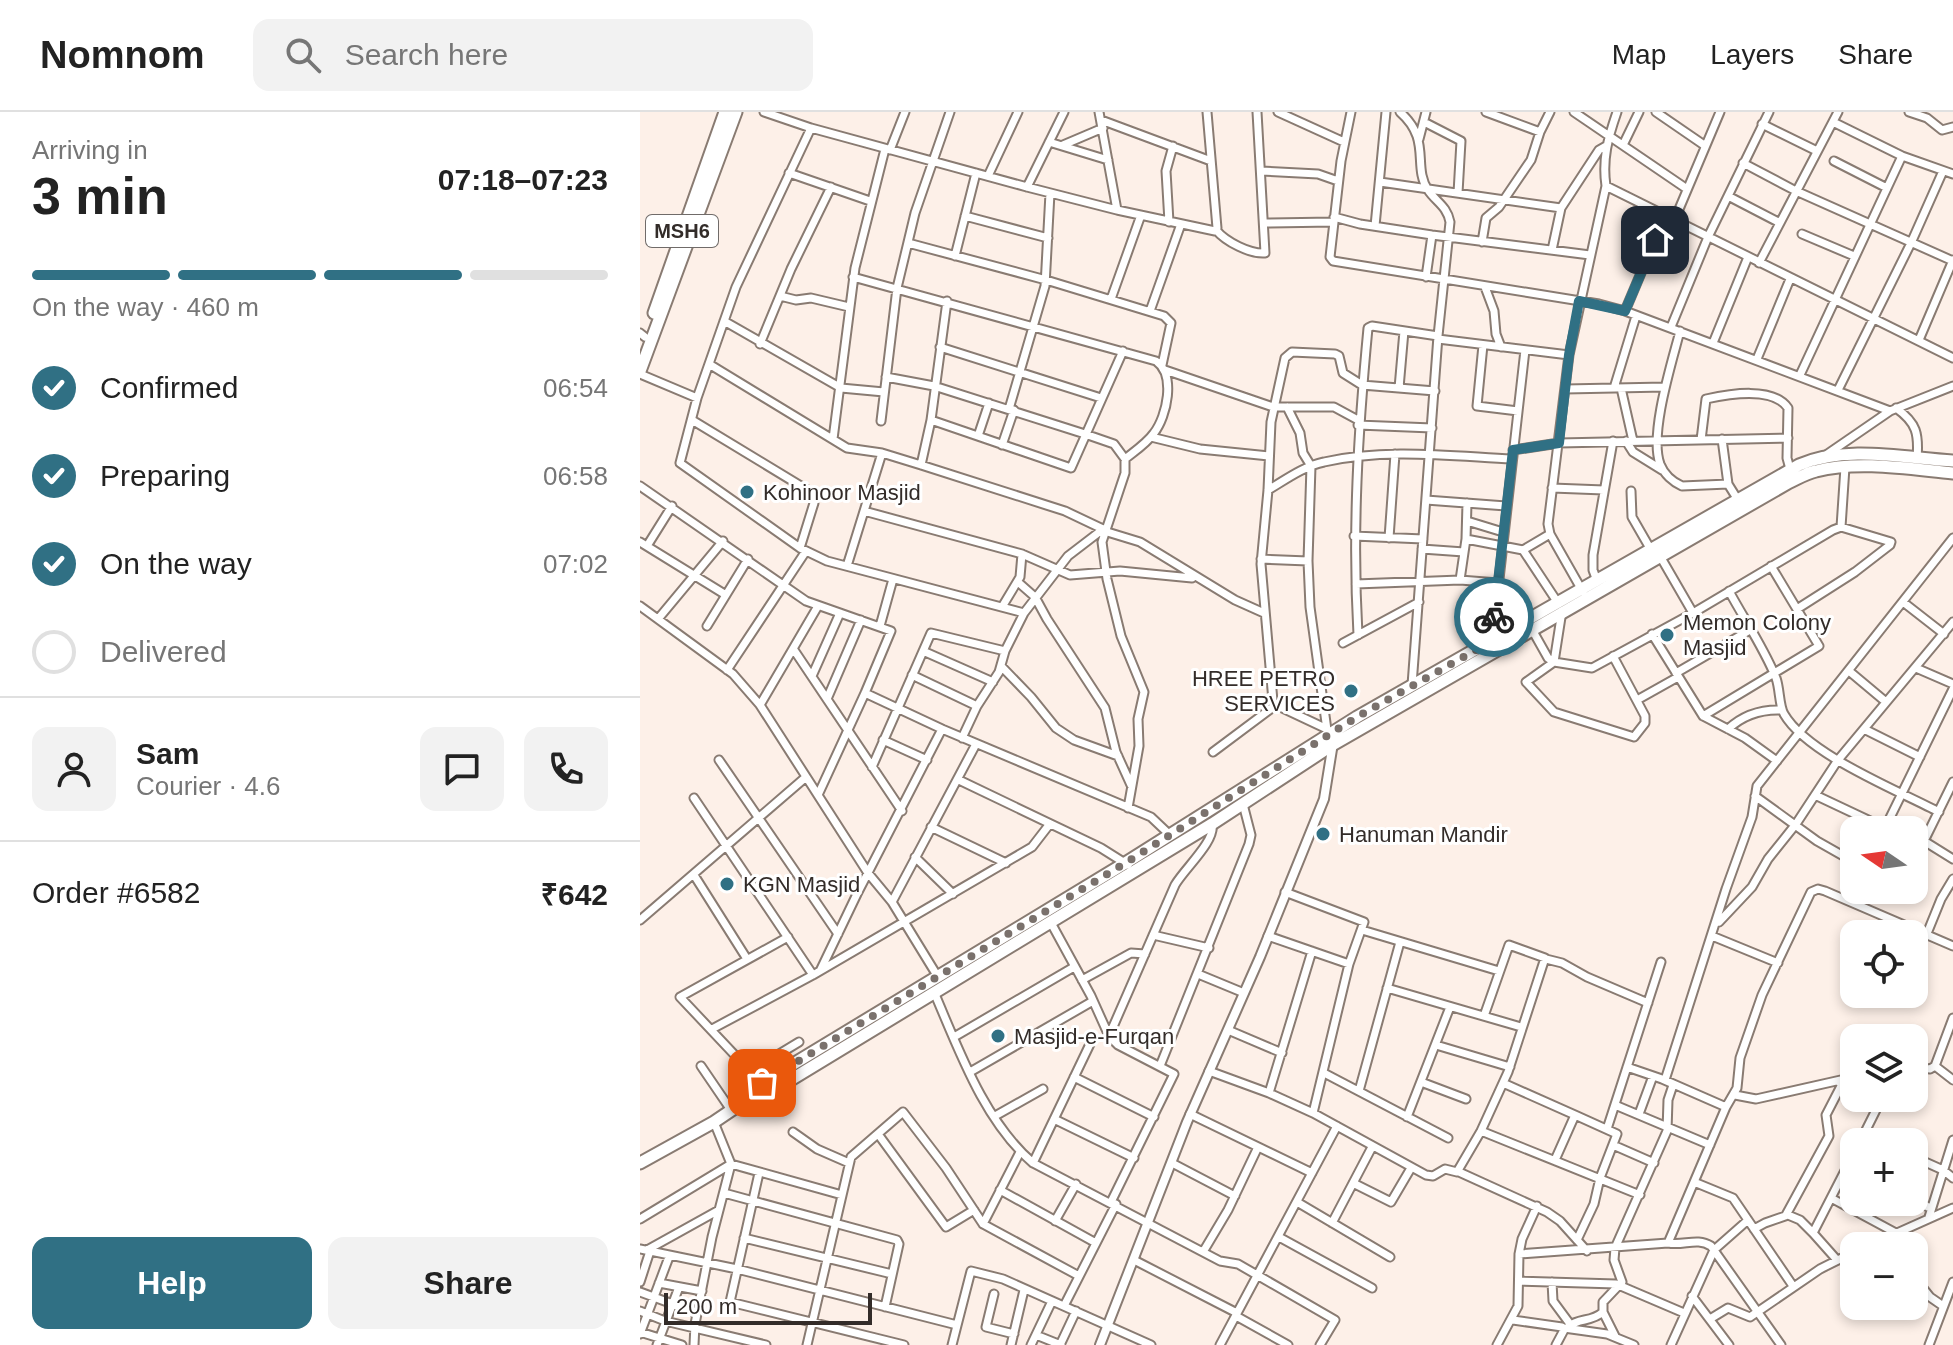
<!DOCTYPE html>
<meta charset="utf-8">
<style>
:root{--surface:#fff;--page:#f2f2f2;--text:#222;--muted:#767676;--line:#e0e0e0;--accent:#307084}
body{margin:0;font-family:Arial,sans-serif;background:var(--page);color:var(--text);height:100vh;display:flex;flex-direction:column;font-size:30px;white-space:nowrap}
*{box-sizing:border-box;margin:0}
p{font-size:26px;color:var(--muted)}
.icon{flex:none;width:44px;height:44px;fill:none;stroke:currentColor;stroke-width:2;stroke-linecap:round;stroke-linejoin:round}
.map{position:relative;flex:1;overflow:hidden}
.sheet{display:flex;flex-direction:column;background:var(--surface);width:640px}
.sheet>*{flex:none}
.needle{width:52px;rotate:283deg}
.buttons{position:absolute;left:1200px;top:704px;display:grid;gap:16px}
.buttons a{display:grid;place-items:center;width:88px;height:88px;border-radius:16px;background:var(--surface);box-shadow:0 4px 12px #0003;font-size:40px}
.scale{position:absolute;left:24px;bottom:20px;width:208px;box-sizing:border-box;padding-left:8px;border:4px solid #332c29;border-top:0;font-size:22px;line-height:28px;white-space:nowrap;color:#332c29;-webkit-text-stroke:6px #fff;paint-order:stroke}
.pin{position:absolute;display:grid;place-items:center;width:68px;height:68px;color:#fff;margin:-34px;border-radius:16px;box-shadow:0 4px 12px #0006}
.courier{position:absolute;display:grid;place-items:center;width:80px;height:80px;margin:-40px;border:6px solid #307084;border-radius:50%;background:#fff;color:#222;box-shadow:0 2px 10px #0007}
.summary em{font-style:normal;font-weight:700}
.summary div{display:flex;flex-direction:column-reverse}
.summary{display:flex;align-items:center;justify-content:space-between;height:136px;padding:0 32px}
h1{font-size:52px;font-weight:700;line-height:60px}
.bar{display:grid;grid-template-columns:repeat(4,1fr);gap:12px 8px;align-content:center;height:96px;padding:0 32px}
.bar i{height:10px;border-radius:6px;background:var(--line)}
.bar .active{background:var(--accent)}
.bar p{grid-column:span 4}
.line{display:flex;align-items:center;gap:20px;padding:0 32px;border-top:2px solid var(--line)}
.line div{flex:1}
.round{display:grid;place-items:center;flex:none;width:84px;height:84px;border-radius:16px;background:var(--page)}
ol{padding:0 32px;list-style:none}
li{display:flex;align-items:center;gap:24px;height:88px}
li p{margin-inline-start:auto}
li .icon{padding:8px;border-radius:50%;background:var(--accent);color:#fff;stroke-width:4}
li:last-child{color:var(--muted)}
li i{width:44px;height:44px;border:4px solid var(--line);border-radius:50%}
.cta{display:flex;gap:16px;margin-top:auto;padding:16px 32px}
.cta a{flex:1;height:92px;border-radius:16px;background:var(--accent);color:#fff;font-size:32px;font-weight:700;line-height:92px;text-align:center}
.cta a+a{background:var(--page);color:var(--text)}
header{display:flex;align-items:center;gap:48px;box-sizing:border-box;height:112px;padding:0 40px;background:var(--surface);border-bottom:2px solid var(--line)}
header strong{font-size:38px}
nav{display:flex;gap:44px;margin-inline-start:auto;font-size:28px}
.search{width:560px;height:72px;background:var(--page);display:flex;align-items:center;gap:20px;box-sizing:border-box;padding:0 28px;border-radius:16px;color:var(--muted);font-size:30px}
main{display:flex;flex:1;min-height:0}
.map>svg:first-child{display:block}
</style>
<header>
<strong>Nomnom</strong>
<div class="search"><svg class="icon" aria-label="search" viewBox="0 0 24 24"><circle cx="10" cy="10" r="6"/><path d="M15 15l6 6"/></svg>Search here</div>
<nav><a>Map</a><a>Layers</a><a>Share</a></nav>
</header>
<main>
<section class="sheet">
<div class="summary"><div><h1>3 min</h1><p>Arriving in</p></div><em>07:18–07:23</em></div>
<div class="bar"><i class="active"></i><i class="active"></i><i class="active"></i><i></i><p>On the way · 460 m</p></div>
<ol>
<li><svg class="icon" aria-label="check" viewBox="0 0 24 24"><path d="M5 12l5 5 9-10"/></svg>Confirmed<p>06:54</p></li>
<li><svg class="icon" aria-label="check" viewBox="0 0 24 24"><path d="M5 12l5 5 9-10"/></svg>Preparing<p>06:58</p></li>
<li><svg class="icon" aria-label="check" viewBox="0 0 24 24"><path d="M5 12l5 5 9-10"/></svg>On the way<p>07:02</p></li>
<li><i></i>Delivered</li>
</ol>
<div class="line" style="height:144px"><a class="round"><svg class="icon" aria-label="person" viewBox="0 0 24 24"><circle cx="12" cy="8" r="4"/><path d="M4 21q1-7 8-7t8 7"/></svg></a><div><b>Sam</b><p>Courier · 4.6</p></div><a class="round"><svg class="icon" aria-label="chat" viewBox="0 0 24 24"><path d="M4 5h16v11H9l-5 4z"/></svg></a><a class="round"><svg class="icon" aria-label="phone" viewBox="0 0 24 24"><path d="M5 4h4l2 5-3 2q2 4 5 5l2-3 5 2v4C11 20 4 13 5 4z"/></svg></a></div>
<div class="line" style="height:104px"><div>Order #6582</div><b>₹642</b></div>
<div class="cta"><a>Help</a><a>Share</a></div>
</section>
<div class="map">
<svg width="1313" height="1233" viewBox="0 0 1313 1233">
<rect width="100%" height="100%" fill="#fdf0e8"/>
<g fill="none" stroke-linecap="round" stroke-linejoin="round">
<g stroke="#897b72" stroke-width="11">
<path id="minor" d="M124,0L171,16L387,75L477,98L575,119L577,116L567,0
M459,0L477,98
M638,0L704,30
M711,0L701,49L690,145L693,149L959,192L985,199L1250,299
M760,0C792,28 772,54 788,78C796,90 807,94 810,110L798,224L772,573
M846,0L900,20
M934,0L1047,77
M1016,0L1064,33
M1269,0L1287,6L1302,18L1313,15
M461,8L571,49
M784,10L821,29L818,81
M1193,10L1262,44L1313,62
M1122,12L1177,39
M171,16L96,175L57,286L40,351L160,436L187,449L384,501
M779,27L786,0
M409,30L468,48
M423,33L463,16
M983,33L999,0
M250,38L265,0
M1194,49L1247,76
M1103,51L1156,79L1313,149
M621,59L678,62L698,69
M149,61L230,89
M348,64L378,0
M740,70L921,96L912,138
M966,74L1313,246
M387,75L424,0
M1088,84L1140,111
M921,96L959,38L966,34
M325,104L408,126
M694,105L720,112L792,123L950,143
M1034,109L1080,0
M529,110L526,59L533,34
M625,111L693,110
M735,114L746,0
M576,118C586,130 610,142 625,141L617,0
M1162,122L1214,144
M842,130L846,106L859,95L891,48L900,20L910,0
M268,131L406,168L524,204L531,211L522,253
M315,144L336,61
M1119,151L1198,0
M213,165L516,249C536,263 527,304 514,321C507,331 495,339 485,347
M786,165L792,123
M845,175L854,199L856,222L861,235
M140,184L156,188L171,186L209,195
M471,187L501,103
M510,199L541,112
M985,199L1025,104
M84,209L201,276L244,280
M1031,215L1068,125L1129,0
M1040,219C1032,250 1009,322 1020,352C1024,362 1033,370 1042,374L1088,372
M0,221L5,225
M798,227L929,243
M1279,228L1313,148
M1073,231L1108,145
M120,232L151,157L191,75
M843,233L837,294L878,299
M300,235L461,286
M1117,247L1150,167
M69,252L207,336L242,341L281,353L425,399L465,418
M525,258L633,295H694L718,308
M0,262L57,286
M1160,263L1262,44
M246,265L294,274L445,322L474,332L485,347V361L462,430L467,467L481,524L504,580L498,607L499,634L488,696
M759,276L764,219
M974,276L996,204
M981,276L993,329
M925,277L1025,275
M1198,278L1271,131L1303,59
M647,295L660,321L663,341L671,354L668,449L670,495L687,618
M1256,296C1277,311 1279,322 1277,347
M369,297L405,174L410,81
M52,308L174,382V391L160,436
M291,308L431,356L483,239
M241,309L257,176L275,101L310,0
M718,313L792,316
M338,324L349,291
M511,325L560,337L629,344
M193,327L215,156L245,37
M1082,327L1088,372L1098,388
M1061,328L1066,287C1089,282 1133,274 1148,296L1147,346L1150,357
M986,329L993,340L1022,358
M362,333L374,298
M873,338L919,331L1148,326
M1186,343L1250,299L1313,274
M281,353L291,308L307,189
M0,374L166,489L251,519L225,581L178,683
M912,376L964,378
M628,378C645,368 664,354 684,350C745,336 810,344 872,347
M991,379L992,405L1011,438
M786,388L866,394
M224,399L382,442L430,463L480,459L552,466
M827,409L863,420
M1201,415L1205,355
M714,424L783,427
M749,426L755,342
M826,427L883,438L918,491
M0,430L86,483
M7,434L32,394
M782,437L824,440
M883,438L910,422
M1020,444L1053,501
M621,447L668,449
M207,454L242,341
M820,468L826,427L827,391
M957,469L953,458V443L973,329
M378,470L395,485L407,507L465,596L476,640L491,673
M716,472L820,468L858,471
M1089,479C1104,507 1124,536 1136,566C1140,577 1139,594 1144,602C1167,642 1257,678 1299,700
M943,480L910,422L908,412L929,243L966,74C962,47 968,26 977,0
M1263,490L1304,522
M0,494L93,562L120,593L228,761L252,790L298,865
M362,495L380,465L382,442
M922,499L914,550L886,570L914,600L994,625L1005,611V604L973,544
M18,507L83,429
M67,514L108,447
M240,514L253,467
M890,514L908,546L914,550L952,556L1053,501L1193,418L1201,415L1251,430L1250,433L1215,460L1157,497
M1012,522L1063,604L1105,626L1137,649
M718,523C712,418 718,321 728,216L732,214L798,224
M852,529L885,238
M703,531L779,490
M154,538L262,699
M283,539L353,570
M361,554L391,585L416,616L434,628L478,644
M1276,556L1313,572
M87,558L166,439
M1209,559L1246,590
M1036,561L1110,518
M272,563L337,594
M172,564L200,501
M225,581L302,617L511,705L530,723
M187,587L221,508
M997,588L1038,565
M120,593L178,494
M1063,604L1179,534L1131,454
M687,617L636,593L633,589L621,452L628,378L631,310L645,246L652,240L695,242L699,244L703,261L722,273L795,279
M1088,617C1103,603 1121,597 1142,598
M1224,617L1280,645
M322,626L337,594L359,560L365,539L384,501L428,444L458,421L464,419L500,430L595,488L624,501
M243,628L287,648
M573,640L636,593
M79,648L198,822
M232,655L291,521L365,539
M319,668L461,736L488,753
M1313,670L1284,729L1313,747
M1175,683L1245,716
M1115,684L1177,729L1214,750
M54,686L173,863
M291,715L366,751
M1244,718L1313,577
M275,745L313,782
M54,763L107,847
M645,780L724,810L709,852L673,1001
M252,790L336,632
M0,808L166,665
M410,809L451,884L469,924L478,933L534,962L471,1090
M1079,810L1112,775L1128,747L1156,712L1198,648L1313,510
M722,818L859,859
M513,823L569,836
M628,824L709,852
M1072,824L1138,851
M1286,824L1301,787L1313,767
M906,847L922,851L947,865L1008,891
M181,857L217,782L302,617
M558,862L604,881
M442,868L491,841L505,842
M747,876L881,915
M294,880C319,938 344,1009 393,1051L580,1149L598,1152L695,1208L680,1233
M72,917L173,863L392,735L409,713
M588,918L642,941
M469,924L535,773C545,756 576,729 572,712
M314,925L434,855
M796,933L870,955
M61,954L91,998
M520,954L609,732L611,723L603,692
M1295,954L1313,968
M987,955L1022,967L1086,995
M1274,955L1290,957L1295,954L1313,906
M111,959L159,930
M569,959L629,981L673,1001L786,1063L793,1064L805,1057L817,1060L841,1019L868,960L905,846L869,833L844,904
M330,960L453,889
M684,961L808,1026
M434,965L514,1005
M1025,968L1086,777L1112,705L1117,674L1313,426
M781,970L826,987
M863,971L935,1003L915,1048
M1200,971L1214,982
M124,974L40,885L148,825
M719,979L760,830
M629,981L672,839
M1095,983L1116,987L1214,965
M1220,986L1237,996
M975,993L1070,1033
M550,1002L672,1061
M999,1002L1013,964
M935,1003L977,1022L960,1066L954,1092L937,1128
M355,1004L403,977
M767,1005L810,895
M414,1007L494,1046
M967,1017L1021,850
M841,1019L1000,1083
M153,1020L177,1037L209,1051
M238,1022L306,1115L334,1098
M1224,1022L1242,1030
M1220,1030L1242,986
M973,1033L1014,1051
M1274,1045L1303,1058L1313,1066
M393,1051L451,930
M532,1051L595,1084
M819,1060L907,1100L920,1109L947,1139
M119,1061L90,1190L264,1233
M1054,1070L1093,1086L1153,1174
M713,1071L751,1090L771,1056
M360,1078L456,1131
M84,1081L257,1128L259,1132L245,1195
M1191,1086L1256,1121
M1274,1088L1290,1096
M657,1090L750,1145
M1146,1103L1189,1024L1186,1003L1202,972
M1289,1105L1313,1028
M0,1107L91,1052L202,1083
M415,1109L436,1072
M692,1111L732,1035
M343,1112L380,1040
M1114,1117L1125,1111L1148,1103L1160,1108L1173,1121
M639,1125L732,1176
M104,1126L252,1162
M1028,1131C1044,1134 1057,1125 1071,1134L1141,1233
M1228,1134L1313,1096
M0,1137L97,1157L317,1213
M7,1138L79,1098
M563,1140L588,1098L618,1035
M879,1142L882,1127L897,1094
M494,1148L597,1201
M1197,1148L1173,1121L1214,1041
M1274,1165L1290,1185L1303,1194
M879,1169L976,1172L1044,1201
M0,1170L10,1139
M912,1170L913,1189L930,1212
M19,1171L62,1179
M0,1180L57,1201
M354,1182L346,1215L374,1222
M1052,1184L1089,1233
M424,1194L476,1092
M0,1199L25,1209L126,1233
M596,1204L648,1233
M1070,1207L1088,1196L1110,1205L1180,1157L1214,1140
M873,1208L922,1215L924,1218L916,1233
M929,1214C939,1206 952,1210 963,1200
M924,1216L967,1222L994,1233
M0,1220L42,1233
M0,1222L29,1145
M396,1223L421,1233
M975,1224L963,1200V1190L982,1170L974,1148L975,1136L1027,1019L1028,988L1033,973
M17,1233L39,1175
M54,1233L55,1212L72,1125L91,1052L74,1010
M167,1233L211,1045L263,1000L306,1056L343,1112L439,1164
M312,1233L331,1159L363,1167L511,1233
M371,1233L384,1178
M391,1233L412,1189
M420,1233L436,1199
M580,1233L697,1014
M857,1233L878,1194L879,1142L1028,1131L1086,995L1097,976L1100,946L1122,883L1171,780L1178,777L1185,779L1313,834
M1031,1233L1074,1138L1108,1108
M1289,1233L1313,1170"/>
</g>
<g stroke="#897b72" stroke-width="12">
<path id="tertiary" d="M460,1233L547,1010L620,845L684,687L693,631"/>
</g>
<g stroke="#897b72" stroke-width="15">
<path id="primary" d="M14,201L85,0
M0,259L96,0
M114,983L122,971L487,750L717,605L1159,353C1206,333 1264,346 1313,349
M0,1051L74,1010L114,983L129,981L572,712L694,632L1148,371C1157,367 1166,361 1176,359C1219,348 1270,357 1313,361"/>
</g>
<use href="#minor" stroke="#fff" stroke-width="7"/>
<use href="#tertiary" stroke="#fff" stroke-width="8"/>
<use href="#primary" stroke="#fff" stroke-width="11"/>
</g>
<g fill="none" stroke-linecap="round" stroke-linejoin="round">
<path stroke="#7a716c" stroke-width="8" stroke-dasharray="0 14.4" d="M122,971L487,750L717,605L852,529L854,505"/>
<path stroke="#307084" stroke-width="10" d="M854,505L873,338L919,331L929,243L939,189L985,199L1015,128"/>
</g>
<g fill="#307084" stroke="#fff" stroke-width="3">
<circle cx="107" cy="380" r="8"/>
<circle cx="1027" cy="523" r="8"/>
<circle cx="711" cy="579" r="8"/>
<circle cx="683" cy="722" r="8"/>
<circle cx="87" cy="772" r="8"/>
<circle cx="358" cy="924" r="8"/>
</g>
<g text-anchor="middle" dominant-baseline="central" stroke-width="6" stroke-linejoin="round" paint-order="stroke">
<rect fill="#fff" stroke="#706b69" stroke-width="2" x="6" y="103" width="72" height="32" rx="6"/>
<g font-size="20" font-weight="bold" fill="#332c29">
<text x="42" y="119">MSH6</text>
</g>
<g font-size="22" fill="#332c29" stroke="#fff" text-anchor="start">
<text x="123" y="380">Kohinoor Masjid</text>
<text x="1043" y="510">Memon Colony<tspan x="1043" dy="25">Masjid</tspan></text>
<text x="695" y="566" text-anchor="end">HREE PETRO<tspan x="695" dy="25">SERVICES</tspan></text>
<text x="699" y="722">Hanuman Mandir</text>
<text x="103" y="772">KGN Masjid</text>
<text x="374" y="924">Masjid-e-Furqan</text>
</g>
</g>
</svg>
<div class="buttons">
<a><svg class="needle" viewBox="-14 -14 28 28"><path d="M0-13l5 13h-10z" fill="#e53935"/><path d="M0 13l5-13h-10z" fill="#767676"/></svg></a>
<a><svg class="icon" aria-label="locate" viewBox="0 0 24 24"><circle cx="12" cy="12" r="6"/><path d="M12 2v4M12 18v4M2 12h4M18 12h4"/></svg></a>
<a><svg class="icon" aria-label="layers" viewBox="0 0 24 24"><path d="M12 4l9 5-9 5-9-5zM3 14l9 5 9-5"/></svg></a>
<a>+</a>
<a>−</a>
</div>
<div class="scale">200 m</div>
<div class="pin" style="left:122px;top:971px;background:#ea580c"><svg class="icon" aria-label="bag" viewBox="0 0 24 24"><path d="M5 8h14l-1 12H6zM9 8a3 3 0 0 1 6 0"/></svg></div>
<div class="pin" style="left:1015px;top:128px;background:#1f2937"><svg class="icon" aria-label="home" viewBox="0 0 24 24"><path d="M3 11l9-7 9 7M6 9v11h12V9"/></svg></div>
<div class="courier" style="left:854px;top:505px"><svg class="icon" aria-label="bike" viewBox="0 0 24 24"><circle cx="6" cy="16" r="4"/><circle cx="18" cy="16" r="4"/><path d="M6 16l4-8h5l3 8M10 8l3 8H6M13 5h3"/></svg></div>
</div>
</main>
